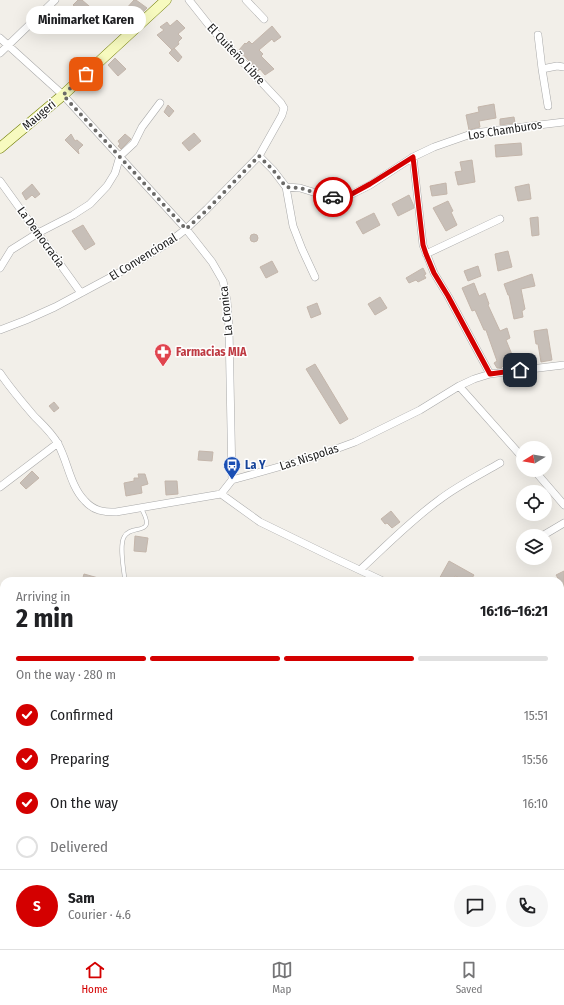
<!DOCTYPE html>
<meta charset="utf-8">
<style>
:root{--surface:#fff;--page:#f6f6f6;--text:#202124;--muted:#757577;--line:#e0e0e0;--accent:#d40000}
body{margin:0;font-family:"Fira Sans Condensed",sans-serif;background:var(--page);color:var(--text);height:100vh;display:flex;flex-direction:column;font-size:15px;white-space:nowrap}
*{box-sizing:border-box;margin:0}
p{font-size:13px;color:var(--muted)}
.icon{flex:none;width:22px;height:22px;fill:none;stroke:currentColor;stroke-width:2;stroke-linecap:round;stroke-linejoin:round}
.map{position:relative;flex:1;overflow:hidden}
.sheet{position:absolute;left:0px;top:577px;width:564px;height:372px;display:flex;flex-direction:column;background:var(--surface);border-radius:12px 12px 0 0;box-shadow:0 4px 16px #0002}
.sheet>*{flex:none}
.needle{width:26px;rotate:259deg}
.tools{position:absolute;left:516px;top:441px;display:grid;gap:8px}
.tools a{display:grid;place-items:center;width:36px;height:36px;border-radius:50%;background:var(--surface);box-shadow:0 4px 16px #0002;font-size:20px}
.pin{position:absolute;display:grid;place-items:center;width:34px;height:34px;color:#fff;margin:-17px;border-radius:8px;box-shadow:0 2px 6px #0006}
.courier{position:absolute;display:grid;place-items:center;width:40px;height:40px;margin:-20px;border:3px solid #d40000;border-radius:50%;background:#fff;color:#222;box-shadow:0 1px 5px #0007}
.bubble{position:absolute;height:28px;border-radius:14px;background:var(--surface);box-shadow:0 4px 16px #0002;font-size:13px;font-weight:700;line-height:28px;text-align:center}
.overview em{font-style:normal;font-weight:700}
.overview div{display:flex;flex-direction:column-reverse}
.overview{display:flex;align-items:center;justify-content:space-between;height:68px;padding:0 16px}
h1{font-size:26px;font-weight:700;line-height:30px}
.bar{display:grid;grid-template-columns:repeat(4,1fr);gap:6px 4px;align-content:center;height:48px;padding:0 16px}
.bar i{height:5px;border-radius:3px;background:var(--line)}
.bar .current{background:var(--accent)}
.bar p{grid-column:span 4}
.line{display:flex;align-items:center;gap:10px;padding:0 16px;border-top:1px solid var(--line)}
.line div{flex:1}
.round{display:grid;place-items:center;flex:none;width:42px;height:42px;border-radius:21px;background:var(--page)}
ol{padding:0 16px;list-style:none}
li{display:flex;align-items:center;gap:12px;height:44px}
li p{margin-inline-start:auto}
li .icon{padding:4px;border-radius:50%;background:var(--accent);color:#fff;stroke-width:4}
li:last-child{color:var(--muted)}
li i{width:22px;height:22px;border:2px solid var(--line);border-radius:50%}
.dock{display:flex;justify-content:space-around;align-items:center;height:56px;border-top:1px solid var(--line);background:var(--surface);font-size:11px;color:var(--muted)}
.dock a{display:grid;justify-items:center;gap:2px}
.dock .current{color:var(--accent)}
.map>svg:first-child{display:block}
</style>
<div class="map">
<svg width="564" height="949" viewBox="0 0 564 949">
<rect width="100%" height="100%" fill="#f2efe9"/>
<path fill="#c7bfb8" stroke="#c4b6ab" d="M78,0H82L96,12L91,20L73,5Z
M134,0H136L147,8L136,19L125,10Z
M177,20L185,28L178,34L182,38L178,42L179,44L172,50L157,35L164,30L160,27L167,22L170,26Z
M272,26L281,37L274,42L272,39L259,50L263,54L261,56L274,69L265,75L260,69L258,71L239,50L245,43L246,44L249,41L252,44Z
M174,48L182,57L178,62L169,53Z
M115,58L126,69L118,76L108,65Z
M494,104L496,118L479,121L480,127L469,130L466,115L479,112L478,107Z
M168,105L174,111L169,117L164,112Z
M514,117L515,123L500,125V119Z
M194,133L201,141L189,151L182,143Z
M71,134L75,141L77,140L83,145L78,150L79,154L65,140Z
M125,134L131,139L121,149L118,146L120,144L118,141Z
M521,143L522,155L496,157L495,145Z
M472,160L475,182L458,185L455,172L462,171L460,162Z
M446,183L447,194L432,196L430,186Z
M32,184L40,194L35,198L32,195L26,200L22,193Z
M529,184L531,199L518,201L515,187Z
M409,195L413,204L414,208L398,216L392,204Z
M448,201L453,211L451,212L457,225L446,231L433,208Z
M374,213L380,225L363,234L356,222Z
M538,217L539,235L532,236L530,218Z
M83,225L95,244L85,250L72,231Z
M250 238a4 4 0 1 1 8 0a4 4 0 1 1-8 0Z
M508,251L512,267L498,271L495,254Z
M272,261L278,272L266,278L260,267Z
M478,266L481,276L468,281L464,271Z
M423,268L426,274L424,275L426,278L418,282L416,280L409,283L406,278Z
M532,274L535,286L521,289L525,309L522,311L523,317L514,319L509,295H508L504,284Z
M474,283L479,296L485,293L489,304L488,305L500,331L507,328L510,338L506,340L515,362L504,365L501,368H497L494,363L497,361L486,330H484L475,310L472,311L462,288Z
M380,297L387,308L375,315L368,304Z
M317,303L321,314L311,318L307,307Z
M547,329L552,360L541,362L538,344H536L534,331Z
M315,364L348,419L340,424L306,369Z
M54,402L59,408L54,412L49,406Z
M199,451L213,452L212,461L198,460Z
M32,471L39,478L26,489L20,483Z
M138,474H145L148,484L141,486L142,493L126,496L124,483L134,481V478H139Z
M165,481H177L178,494L166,495Z
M391,511L400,522L392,528L387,523L385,524L381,519Z
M135,536L148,538L146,552L134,551Z
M449,561L474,575L470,581H466L455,576L452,581H438Z
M564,571V588L556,575Z
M84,574L102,579V581H82Z"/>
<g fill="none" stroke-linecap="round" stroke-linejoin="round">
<g stroke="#a9a9a9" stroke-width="4.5">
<path id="lane" d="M125,581C124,571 119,546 124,537C131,523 158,538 141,508"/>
</g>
<g stroke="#a9a9a9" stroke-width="8">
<path id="street" d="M246,0L264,19
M538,35L542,69
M0,38L63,95L186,229L212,262L223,281L227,301L229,328L232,480
M0,53L55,0
M548,106L542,69L557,66L564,67
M259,156L273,170L286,187L300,188L326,196L335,198L348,196L370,185L413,157L434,147L474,133L564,122
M413,157L423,245L434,273L448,296L490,374
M0,181L81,293
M286,187L293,226L302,249L315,277
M426,254L500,219
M0,268L11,250L38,233L73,215L90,204L107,186L115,173L120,156L134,143L142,127L160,103
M0,330L26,320L55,307L124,270L168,243L186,229L207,209L259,156L282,115L284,108L281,103L212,29L189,0
M0,373C10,388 22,402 34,416C42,424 52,433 58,444C68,462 70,486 85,501C94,511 103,512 116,512L221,494L232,480L314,457L355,442L420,410L459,386L474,379L490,374L564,365
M459,386L523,458
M534,470L564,505
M0,487L58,443
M221,494L260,522L332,557L383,581
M542,536L564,523
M360,570C386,546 410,521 439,500C457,486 479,475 500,463
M560,665H564
M560,749L564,747
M410,949L411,945"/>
</g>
<g stroke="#707d05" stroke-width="11">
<path id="secondary" d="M0,148L63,95L166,0
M0,694L4,695
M0,719L4,721
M0,767L4,769
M513,945L521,949"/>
</g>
<use href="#lane" stroke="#fff" stroke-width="3.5"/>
<use href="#street" stroke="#fff" stroke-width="7"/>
<use href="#secondary" stroke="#f7fabf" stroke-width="10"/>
</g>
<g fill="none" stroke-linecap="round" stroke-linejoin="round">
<path stroke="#6b6a68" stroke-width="4" stroke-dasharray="0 7.2" d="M86,74L63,95L186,229L207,210L259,156L273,170L286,187L300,188L326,196L333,197"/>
<path stroke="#d40000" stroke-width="5" d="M333,197L348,196L370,184L413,157L423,245L426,254L434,273L448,296L490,374L520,370"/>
</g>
<defs>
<g id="pharmacy-pin" transform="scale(0.9)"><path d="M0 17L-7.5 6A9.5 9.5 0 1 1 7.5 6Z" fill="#e0444e" stroke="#fff"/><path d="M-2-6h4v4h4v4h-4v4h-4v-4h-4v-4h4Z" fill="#fff"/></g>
<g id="bus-pin" transform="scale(0.9)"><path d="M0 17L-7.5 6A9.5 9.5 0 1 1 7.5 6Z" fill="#1a4fb4" stroke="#fff"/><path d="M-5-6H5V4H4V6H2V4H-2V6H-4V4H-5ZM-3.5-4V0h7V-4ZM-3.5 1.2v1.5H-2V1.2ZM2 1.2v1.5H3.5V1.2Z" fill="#fff"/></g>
</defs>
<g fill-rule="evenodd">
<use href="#pharmacy-pin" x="163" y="352"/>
<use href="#bus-pin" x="232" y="465"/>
</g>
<g text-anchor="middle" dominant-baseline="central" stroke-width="3" stroke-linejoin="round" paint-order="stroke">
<g font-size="12" fill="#222" stroke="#fff">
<text transform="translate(236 54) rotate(47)">El Quiteño Libre</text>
<text transform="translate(39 115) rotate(-40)">Maugeri</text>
<text transform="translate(505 130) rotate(-9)">Los Chamburos</text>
<text transform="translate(41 237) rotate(54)">La Democracia</text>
<text transform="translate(143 257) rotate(-32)">El Convencional</text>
<text transform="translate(226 311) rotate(-96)">La Cronica</text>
<text transform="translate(309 457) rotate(-18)">Las Nispolas</text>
</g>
<g font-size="12" font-weight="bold" fill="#be3a42" stroke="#fff" text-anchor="start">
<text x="176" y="352">Farmacias MIA</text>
</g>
<g font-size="12" font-weight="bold" fill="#164399" stroke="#fff" text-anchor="start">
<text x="245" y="465">La Y</text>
</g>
</g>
</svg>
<div class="tools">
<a><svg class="needle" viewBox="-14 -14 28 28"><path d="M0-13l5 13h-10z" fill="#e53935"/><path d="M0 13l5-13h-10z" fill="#757577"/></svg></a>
<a><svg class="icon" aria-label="locate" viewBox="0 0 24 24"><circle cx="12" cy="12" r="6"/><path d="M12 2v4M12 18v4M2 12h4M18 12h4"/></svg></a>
<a><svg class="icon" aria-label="layers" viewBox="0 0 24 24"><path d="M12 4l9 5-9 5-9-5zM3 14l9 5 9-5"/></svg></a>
</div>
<div class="pin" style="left:86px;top:74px;background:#ea580c"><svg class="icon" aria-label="bag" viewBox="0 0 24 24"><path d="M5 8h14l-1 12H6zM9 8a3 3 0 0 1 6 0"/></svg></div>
<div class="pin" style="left:520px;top:370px;background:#1f2937"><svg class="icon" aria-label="home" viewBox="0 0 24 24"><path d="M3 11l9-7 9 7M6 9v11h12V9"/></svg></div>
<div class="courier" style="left:333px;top:197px"><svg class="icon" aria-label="car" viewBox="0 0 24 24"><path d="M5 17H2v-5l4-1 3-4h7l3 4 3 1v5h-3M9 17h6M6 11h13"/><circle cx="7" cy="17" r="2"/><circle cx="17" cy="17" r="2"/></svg></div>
<div class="bubble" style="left:26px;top:6px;width:120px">Minimarket Karen</div>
<section class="sheet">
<div class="overview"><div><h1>2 min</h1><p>Arriving in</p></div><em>16:16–16:21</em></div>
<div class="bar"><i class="current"></i><i class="current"></i><i class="current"></i><i></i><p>On the way · 280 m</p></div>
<ol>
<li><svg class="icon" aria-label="check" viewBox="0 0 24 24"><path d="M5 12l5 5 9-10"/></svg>Confirmed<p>15:51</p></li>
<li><svg class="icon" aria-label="check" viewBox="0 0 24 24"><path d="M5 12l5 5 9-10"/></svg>Preparing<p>15:56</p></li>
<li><svg class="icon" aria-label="check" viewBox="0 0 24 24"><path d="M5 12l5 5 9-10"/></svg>On the way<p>16:10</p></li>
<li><i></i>Delivered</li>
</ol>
<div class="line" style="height:72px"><b class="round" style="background:var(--accent);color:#fff">S</b><div><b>Sam</b><p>Courier · 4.6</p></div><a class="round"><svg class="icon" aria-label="chat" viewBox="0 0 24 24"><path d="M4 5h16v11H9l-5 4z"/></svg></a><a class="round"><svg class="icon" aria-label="phone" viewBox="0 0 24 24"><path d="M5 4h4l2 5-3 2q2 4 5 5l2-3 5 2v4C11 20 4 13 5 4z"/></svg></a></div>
</section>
</div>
<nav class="dock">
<a class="current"><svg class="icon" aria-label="home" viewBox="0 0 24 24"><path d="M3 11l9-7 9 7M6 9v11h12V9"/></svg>Home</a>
<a><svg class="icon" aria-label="map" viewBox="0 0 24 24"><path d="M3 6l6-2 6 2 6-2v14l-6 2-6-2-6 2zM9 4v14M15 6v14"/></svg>Map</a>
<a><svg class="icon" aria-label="saved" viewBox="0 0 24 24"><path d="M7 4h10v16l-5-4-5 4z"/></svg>Saved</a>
</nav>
